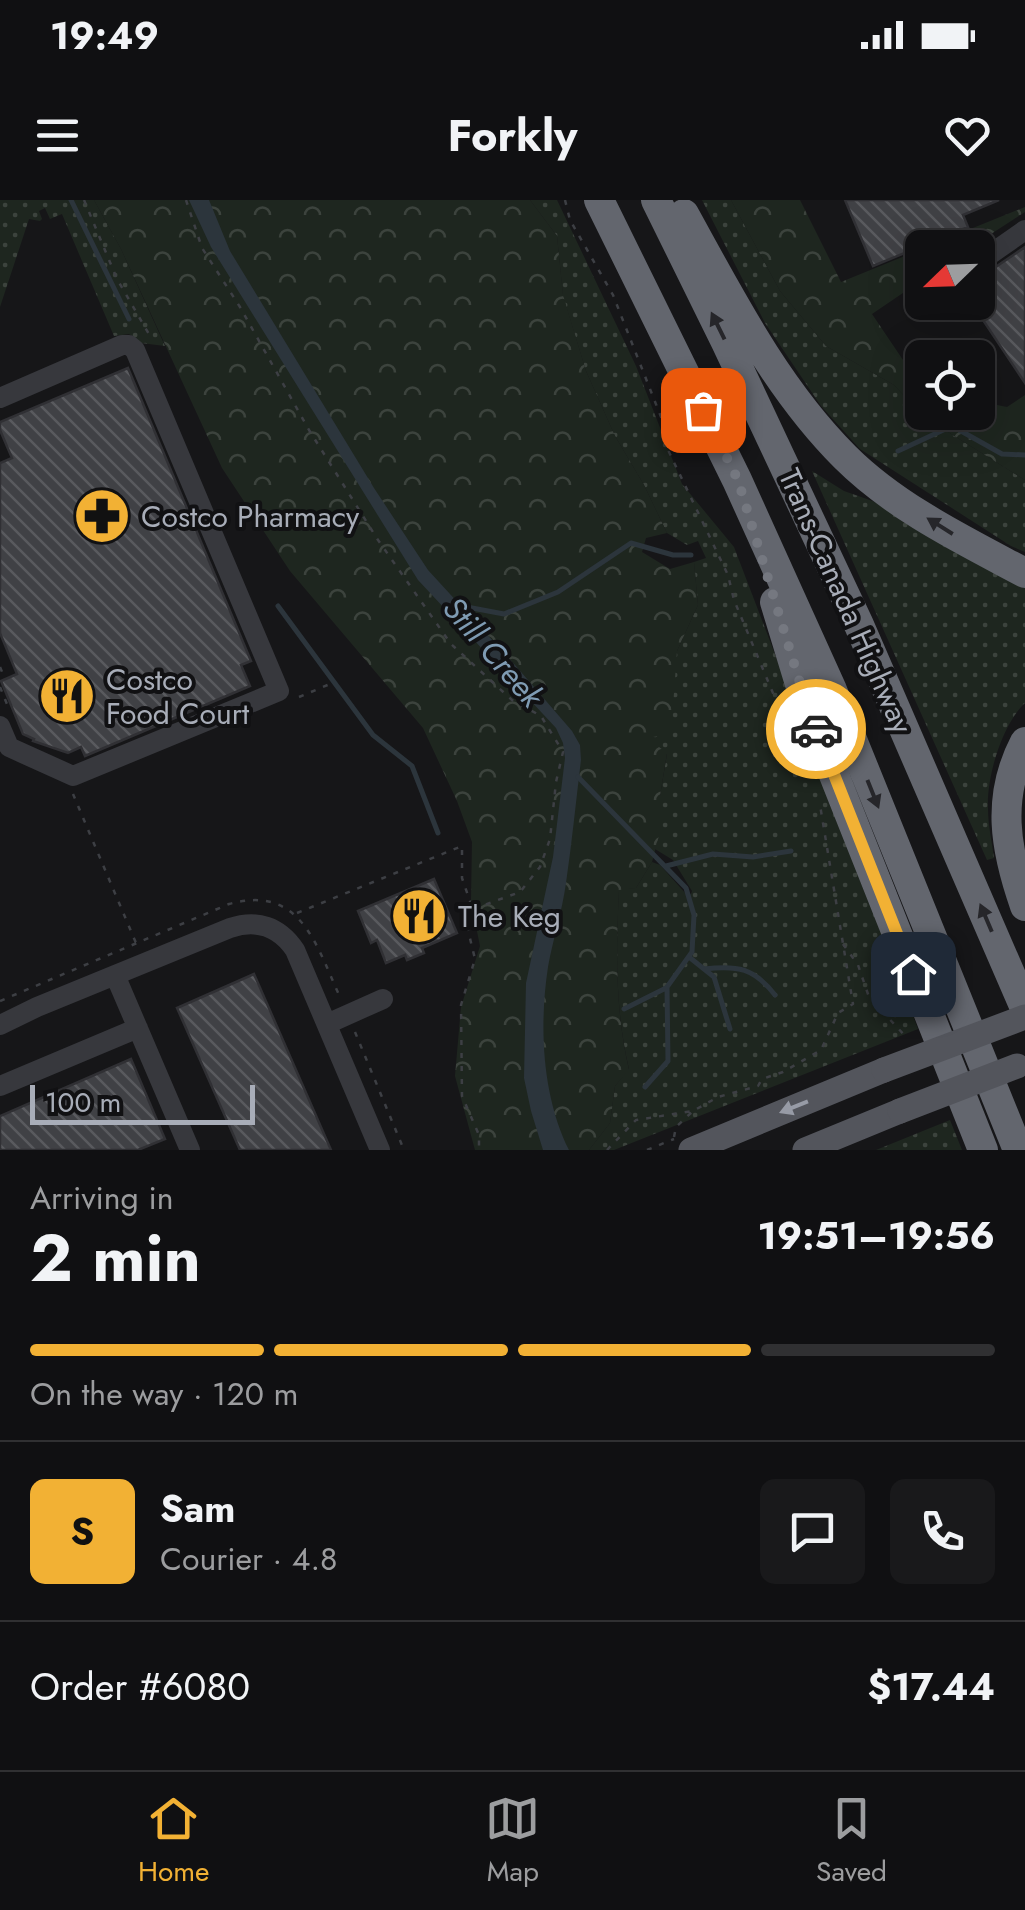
<!DOCTYPE html>
<meta charset="utf-8">
<style>
:root{--surface:#101012;--page:#19191b;--text:#f1f3f6;--muted:#9c9d9f;--line:#303032;--accent:#f2b134}
body{margin:0;font-family:Jost,sans-serif;background:var(--page);color:var(--text);height:100vh;display:flex;flex-direction:column;font-size:38px;white-space:nowrap}
*{box-sizing:border-box;margin:0}
p{font-size:32px;color:var(--muted)}
.icon{flex:none;width:55px;height:55px;fill:none;stroke:currentColor;stroke-width:2;stroke-linecap:round;stroke-linejoin:round}
.map{position:relative;height:950px;overflow:hidden}
.panel{display:flex;flex-direction:column;background:var(--surface);flex:1}
.panel>*{flex:none}
.needle{width:65px;rotate:247deg}
.buttons{position:absolute;left:905px;top:30px;display:grid;gap:20px}
.buttons a{display:grid;place-items:center;width:90px;height:90px;border-radius:15px;background:var(--surface);box-shadow:0 10px 40px #0002,0 0 0 2px var(--line);font-size:50px}
.scale{position:absolute;left:30px;bottom:25px;width:225px;box-sizing:border-box;padding-left:10px;border:5px solid #a8adb8;border-top:0;font-size:28px;line-height:35px;white-space:nowrap;color:#a8adb8;-webkit-text-stroke:8px #111113;paint-order:stroke}
.pin{position:absolute;display:grid;place-items:center;width:85px;height:85px;color:#fff;margin:-42px;border-radius:20px;box-shadow:0 5px 15px #0006}
.courier{position:absolute;display:grid;place-items:center;width:100px;height:100px;margin:-50px;border:8px solid #f2b134;border-radius:50%;background:#fff;color:#222;box-shadow:0 2px 12px #0007}
.headline em{font-style:normal;font-weight:700}
.headline div{display:flex;flex-direction:column-reverse}
.headline{display:flex;align-items:center;justify-content:space-between;height:170px;padding:0 30px}
h1{font-size:65px;font-weight:700;line-height:75px}
.bar{display:grid;grid-template-columns:repeat(4,1fr);gap:15px 10px;align-content:center;height:120px;padding:0 30px}
.bar i{height:12px;border-radius:8px;background:var(--line)}
.bar .on{background:var(--accent)}
.bar p{grid-column:span 4}
.line{display:flex;align-items:center;gap:25px;padding:0 30px;border-top:2px solid var(--line)}
.line div{flex:1}
.round{display:grid;place-items:center;flex:none;width:105px;height:105px;border-radius:15px;background:var(--page)}
.status{display:flex;justify-content:space-between;align-items:center;height:70px;padding:0 50px;background:var(--surface);direction:ltr}
.status svg{height:28px;fill:currentColor}
header{display:flex;justify-content:space-between;align-items:center;height:130px;padding:0 30px;background:var(--surface);font-size:45px;font-weight:700}
.menu{display:flex;justify-content:space-around;align-items:center;height:140px;border-top:2px solid var(--line);background:var(--surface);font-size:28px;color:var(--muted)}
.menu a{display:grid;justify-items:center;gap:5px}
.menu .on{color:var(--accent)}
.map>svg:first-child{display:block}
</style>
<div class="status"><b>19:49</b><svg viewBox="0 0 49 12"><path d="M0 12V9h3v3zM5 12V6h3v6zM10 12V3h3v9zM15 12V0h3v12zM26 1h20v11H26zM47 4h2v5h-2z"/></svg></div>
<header><svg class="icon" aria-label="menu" viewBox="0 0 24 24"><path d="M4 6h16M4 12h16M4 18h16"/></svg>Forkly<svg class="icon" aria-label="heart" viewBox="0 0 24 24"><path d="M12 20l-8-8c-3-5 5-10 8-4 3-6 11-1 8 4z"/></svg></header>
<div class="map">
<svg width="1025" height="950" viewBox="0 0 1025 950">
<defs>
<pattern id="grass-dots" width="8" height="8" patternUnits="userSpaceOnUse" patternTransform="scale(2.5)"><rect width="8" height="8" fill="#1e261f"/><path d="M2 2h.1M6 6h.1" fill="none" stroke="#3c433d" stroke-width="1.8" stroke-linecap="round"/></pattern>
<pattern id="forest-crowns" width="20" height="18" patternUnits="userSpaceOnUse" patternTransform="scale(2.5)"><rect width="20" height="18" fill="#1e261f"/><path d="M2 6a3 3 0 1 1 6 0M12 15a3 3 0 1 1 6 0" fill="none" stroke="#3c433d"/></pattern>
<pattern id="building-back-hatch" width="6" height="6" patternUnits="userSpaceOnUse" patternTransform="scale(2.5)"><rect width="6" height="6" fill="#404145"/><path d="M-1 5l2 2M0 0l6 6M5-1l2 2" fill="none" stroke="#595a5e"/></pattern>
</defs>
<rect width="100%" height="100%" fill="#161618"/>
<path fill="url(#grass-dots)" d="M0,0H94L121,49L165,146L141,143L129,134L114,136L62,14L50,19L45,8L39,11L42,19L40,21L29,19L0,107Z
M530,0H557L636,166L682,284L734,347L918,829L614,950H589L610,923L615,886L629,869C615,810 616,750 619,689L636,688L652,662L660,665L686,694H691L692,691L673,660L655,649L660,629V596L667,554L646,538L677,451L698,405L694,362L706,358L698,341L687,345L667,333L644,285L615,236L586,171L563,96L557,36Z
M702,0H731L780,91L826,146L894,185L924,217L1025,280V352L1011,346L860,249L821,206L765,123Z
M812,271L844,291L881,304L1025,385V503C1002,524 986,578 988,609C988,625 992,642 994,658L987,660Z
M950,920L962,950H876Z"/>
<path fill="url(#forest-crowns)" d="M94,0H530L557,36L563,95L586,171L615,236L644,285L667,333L646,338L642,352L670,369L694,362L698,405L677,451L671,534L647,538L667,553L660,596L661,628L652,662L636,688L619,690C616,752 615,810 629,870L615,886L610,923L589,950H475L455,876L461,807L480,746L471,701L472,642L457,601L423,528L290,371L222,268L121,49Z
M731,0H800L841,82L922,49V80L872,114L903,160L922,172V212H978V194L987,203L1007,207L1025,195V280L924,217L894,185L826,146L780,91Z
M1025,7V12L971,47H926Z"/>
<path fill="#2c353c" d="M189,0H209L230,51L374,288L428,370L515,465L572,531L580,545L581,560C576,601 572,642 566,683C562,712 553,739 548,767C539,826 542,896 569,950H543L531,911L524,878L526,783L553,657L565,558L563,543L556,528L418,380L211,47Z"/>
<g fill="none" stroke-linecap="round" stroke-linejoin="round">
<path stroke="#2c353c" stroke-width="5" d="M71,0L129,119
M898,251L952,226L1002,254L1025,255
M456,405L504,414L558,392L631,343L673,355H691
M278,406L373,535L412,566L438,633
M578,577L686,688L694,715L692,752L667,787L668,861L645,887
M666,666L713,654L753,657L791,651
M689,757L714,777L730,829
M704,769C738,765 754,768 775,795
M624,809L666,788"/>
</g>
<path fill="url(#building-back-hatch)" stroke="#303034" stroke-width="2.5" d="M845,0H999L963,15L968,27L873,66Z
M1025,47V183L971,102H978V79Z
M128,168L251,461L241,465L250,486L85,556L81,547L68,553L33,541L34,539L23,534L1,481L17,474L0,433V263L12,258L0,230V222Z
M434,679L457,733L422,748L424,753L407,760L405,755L386,763L377,740L371,743L358,711Z
M254,774L331,950H240L177,808Z
M131,859L165,939L138,950H0V916Z"/>
<g fill="none" stroke-linecap="round" stroke-linejoin="round">
<path stroke="#3d3f44" stroke-width="2.5" stroke-dasharray="5 8" stroke-linecap="butt" d="M84,0L117,79L150,136L149,139
M186,0L202,48L240,107L309,230L378,340L451,444L512,500L541,516L563,552L556,582L550,639L540,667L520,692L473,709L465,718L475,759L461,805L462,896L479,935V950
M565,0L570,20L613,95L663,222L669,252L728,375L734,400L806,572
M0,467L5,479
M0,487L9,509
M299,497L330,484
M73,594L136,743
M297,713L462,646V678L472,707
M843,744L858,765L869,797L908,839
M0,801L229,704C301,684 316,745 340,797
M355,832L404,950
M674,937L676,927L692,912
M607,950L636,920L693,911L718,897L758,886L762,879L783,872L821,850L838,813L853,804L820,605
M647,950L674,939"/>
<path stroke="#37383d" stroke-width="20" d="M978,63L1025,30
M0,198L122,145H129L135,150L279,491L73,576L9,547L0,526
M115,775L190,950
M327,824L383,799
M0,825L37,807L230,728C257,719 279,726 295,750L380,950
M0,886L138,828"/>
<path stroke="#53555c" stroke-width="25" d="M691,950L884,870
M805,950L900,911"/>
<path stroke="#63666e" stroke-width="30" d="M599,0L737,280L832,490L1018,950
M656,0L726,142L859,425L1025,808
M684,14C731,99 776,188 845,257C895,307 963,340 1025,373
M775,402L807,507L983,950
M1025,542C996,597 1005,649 1025,706"/>
<path stroke="#53555c" stroke-width="25" d="M884,870L1025,817
M900,911L1017,866"/>
</g>
<defs><path id="oneway-solid" d="M-6-.8H1V-3.2L6.5 0L1 3.2V.8H-6Z" transform="scale(2.5)"/></defs>
<g fill="#26262a">
<use href="#oneway-solid" transform="translate(718 126) rotate(-116)"/>
<use href="#oneway-solid" transform="translate(940 326) rotate(-148)"/>
<use href="#oneway-solid" transform="translate(873 594) rotate(68)"/>
<use href="#oneway-solid" transform="translate(986 718) rotate(-113)"/>
</g>
<use fill="#979ba6" href="#oneway-solid" transform="translate(794 907) rotate(158)"/>
<g fill="none" stroke-linecap="round" stroke-linejoin="round">
<path stroke="#757880" stroke-width="10" stroke-dasharray="0 18" d="M703,210L738,280L807,506L816,529"/>
<path stroke="#f2b134" stroke-width="12" d="M816,529L913,774"/>
</g>
<defs>
<g id="pharmacy-disc" transform="scale(2.875)"><circle r="9.5" fill="#f2b134" stroke="#111113"/><path d="M-2-6h4v4h4v4h-4v4h-4v-4h-4v-4h4Z" fill="#111"/></g>
<g id="restaurant-disc" transform="scale(2.875)"><circle r="9.5" fill="#f2b134" stroke="#111113"/><path d="M-5-6h1v4h1v-4h1v4h1v-4h1v5L-1.5 .5V6h-2V.5L-5-1ZM5-6V6H3V1.5H1.5Q1.5-4 5-6Z" fill="#111"/></g>
</defs>
<g fill-rule="evenodd">
<use href="#pharmacy-disc" x="102" y="316"/>
<use href="#restaurant-disc" x="67" y="496"/>
<use href="#restaurant-disc" x="419" y="716"/>
</g>
<g text-anchor="middle" dominant-baseline="central" stroke-width="8" stroke-linejoin="round" paint-order="stroke">
<g font-size="30" fill="#a8adb8" stroke="#111113" text-anchor="start">
<text x="141" y="316">Costco Pharmacy</text>
<text x="106" y="479">Costco<tspan x="106" dy="34">Food Court</tspan></text>
<text x="458" y="716">The Keg</text>
</g>
<g font-size="30" fill="#a8adb8" stroke="#111113">
<text transform="translate(846 401) rotate(66)">Trans-Canada Highway</text>
</g>
<g font-size="32" font-style="italic" fill="#7f9bb3" stroke="#111113">
<text transform="translate(493 452) rotate(49)">Still Creek</text>
</g>
</g>
</svg>
<div class="buttons">
<a><svg class="needle" viewBox="-14 -14 28 28"><path d="M0-13l5 13h-10z" fill="#e53935"/><path d="M0 13l5-13h-10z" fill="#9c9d9f"/></svg></a>
<a><svg class="icon" aria-label="locate" viewBox="0 0 24 24"><circle cx="12" cy="12" r="6"/><path d="M12 2v4M12 18v4M2 12h4M18 12h4"/></svg></a>
</div>
<div class="scale">100 m</div>
<div class="pin" style="left:703px;top:210px;background:#ea580c"><svg class="icon" aria-label="bag" viewBox="0 0 24 24"><path d="M5 8h14l-1 12H6zM9 8a3 3 0 0 1 6 0"/></svg></div>
<div class="pin" style="left:913px;top:774px;background:#1f2937"><svg class="icon" aria-label="home" viewBox="0 0 24 24"><path d="M3 11l9-7 9 7M6 9v11h12V9"/></svg></div>
<div class="courier" style="left:816px;top:529px"><svg class="icon" aria-label="car" viewBox="0 0 24 24"><path d="M5 17H2v-5l4-1 3-4h7l3 4 3 1v5h-3M9 17h6M6 11h13"/><circle cx="7" cy="17" r="2"/><circle cx="17" cy="17" r="2"/></svg></div>
</div>
<section class="panel">
<div class="headline"><div><h1>2 min</h1><p>Arriving in</p></div><em>19:51–19:56</em></div>
<div class="bar"><i class="on"></i><i class="on"></i><i class="on"></i><i></i><p>On the way · 120 m</p></div>
<div class="line" style="height:180px"><b class="round" style="background:var(--accent);color:#111">S</b><div><b>Sam</b><p>Courier · 4.8</p></div><a class="round"><svg class="icon" aria-label="chat" viewBox="0 0 24 24"><path d="M4 5h16v11H9l-5 4z"/></svg></a><a class="round"><svg class="icon" aria-label="phone" viewBox="0 0 24 24"><path d="M5 4h4l2 5-3 2q2 4 5 5l2-3 5 2v4C11 20 4 13 5 4z"/></svg></a></div>
<div class="line" style="height:130px"><div>Order #6080</div><b>$17.44</b></div>
</section>
<nav class="menu">
<a class="on"><svg class="icon" aria-label="home" viewBox="0 0 24 24"><path d="M3 11l9-7 9 7M6 9v11h12V9"/></svg>Home</a>
<a><svg class="icon" aria-label="map" viewBox="0 0 24 24"><path d="M3 6l6-2 6 2 6-2v14l-6 2-6-2-6 2zM9 4v14M15 6v14"/></svg>Map</a>
<a><svg class="icon" aria-label="saved" viewBox="0 0 24 24"><path d="M7 4h10v16l-5-4-5 4z"/></svg>Saved</a>
</nav>
